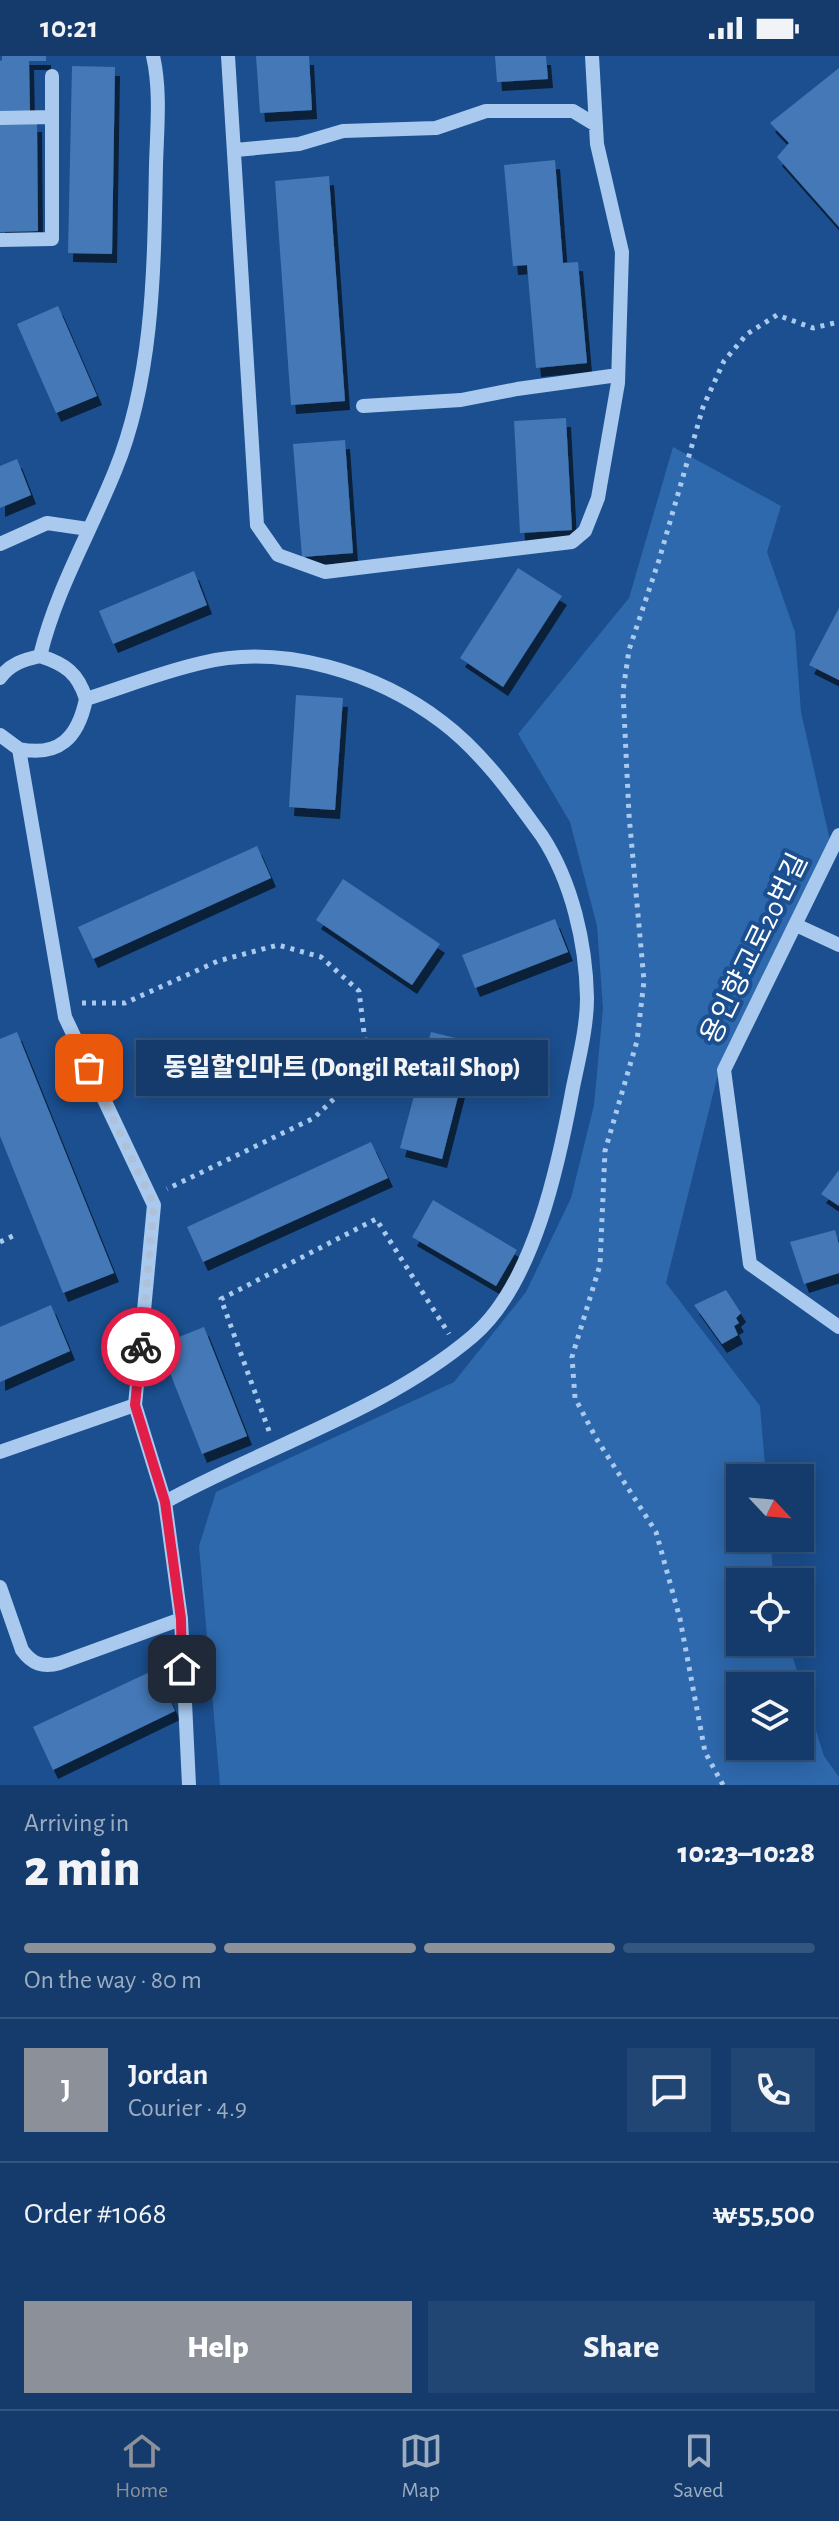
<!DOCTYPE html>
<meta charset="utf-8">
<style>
:root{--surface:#143b6b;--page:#214673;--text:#f1f3f6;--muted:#9dadc1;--line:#33557e;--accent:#8c9099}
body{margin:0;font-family:"Alegreya Sans","Noto Sans KR",sans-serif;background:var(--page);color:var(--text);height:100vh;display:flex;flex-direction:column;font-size:30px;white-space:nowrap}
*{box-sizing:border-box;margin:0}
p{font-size:26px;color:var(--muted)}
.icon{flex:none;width:44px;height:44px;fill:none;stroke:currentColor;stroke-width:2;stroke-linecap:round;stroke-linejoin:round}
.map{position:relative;height:1729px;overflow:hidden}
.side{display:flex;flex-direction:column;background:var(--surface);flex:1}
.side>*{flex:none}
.needle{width:52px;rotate:116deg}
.tools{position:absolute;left:726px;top:1408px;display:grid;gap:16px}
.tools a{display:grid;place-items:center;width:88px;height:88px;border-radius:0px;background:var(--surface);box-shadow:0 4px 20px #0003,0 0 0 2px var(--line);font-size:40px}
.pin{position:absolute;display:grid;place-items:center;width:68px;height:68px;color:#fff;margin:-34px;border-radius:16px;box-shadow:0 4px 12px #0006}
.courier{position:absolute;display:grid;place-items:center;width:80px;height:80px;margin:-40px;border:6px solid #e11d48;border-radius:50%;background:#fff;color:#222;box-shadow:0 2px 10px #0007}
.bubble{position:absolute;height:56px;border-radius:0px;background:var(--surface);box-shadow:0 4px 20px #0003,0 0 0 2px var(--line);font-size:26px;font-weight:800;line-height:56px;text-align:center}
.headline em{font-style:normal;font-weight:800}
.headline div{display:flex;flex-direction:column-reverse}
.headline{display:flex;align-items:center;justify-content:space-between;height:136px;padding:0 24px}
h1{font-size:52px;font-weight:800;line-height:60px}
.bar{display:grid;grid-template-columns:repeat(4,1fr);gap:12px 8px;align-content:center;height:96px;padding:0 24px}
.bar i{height:10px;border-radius:6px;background:var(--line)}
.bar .on{background:var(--accent)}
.bar p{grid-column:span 4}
.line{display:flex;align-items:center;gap:20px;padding:0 24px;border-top:2px solid var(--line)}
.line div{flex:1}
.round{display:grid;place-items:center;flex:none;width:84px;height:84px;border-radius:0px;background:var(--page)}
.action{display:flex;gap:16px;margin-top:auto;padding:16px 24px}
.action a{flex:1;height:92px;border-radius:0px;background:var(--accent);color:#fff;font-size:32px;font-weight:800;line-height:92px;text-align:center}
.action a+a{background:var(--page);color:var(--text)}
.status{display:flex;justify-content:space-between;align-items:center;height:56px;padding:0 40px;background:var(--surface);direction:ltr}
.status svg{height:22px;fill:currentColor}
.dock{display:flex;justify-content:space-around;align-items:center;height:112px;border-top:2px solid var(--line);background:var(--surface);font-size:22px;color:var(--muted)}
.dock a{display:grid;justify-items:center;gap:4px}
.dock .on{color:var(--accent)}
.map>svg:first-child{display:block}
</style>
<div class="status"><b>10:21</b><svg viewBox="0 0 49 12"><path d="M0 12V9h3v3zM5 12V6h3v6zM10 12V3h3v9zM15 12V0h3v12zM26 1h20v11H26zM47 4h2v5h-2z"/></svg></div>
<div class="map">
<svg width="839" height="1729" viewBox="0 0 839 1729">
<defs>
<filter id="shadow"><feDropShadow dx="5" dy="9" stdDeviation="0" flood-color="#0009"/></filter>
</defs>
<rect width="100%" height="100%" fill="#1b4f8f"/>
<path fill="#2e69ad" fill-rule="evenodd" d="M673,391L781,450L767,496L795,576L801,656L831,789L720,1010L666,1227L760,1350L766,1422H740V1482H770L774,1526H740V1586H788L824,1700L839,1721V1729H220L199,1490L216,1436L454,1326L526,1236L571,1142L594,1049L603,952L597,870L570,766L518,678L629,542ZM740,1630H800V1690H740Z"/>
<path fill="#4478b7" filter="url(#shadow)" d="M2,0H46V5H29L30,55L0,56V5L2,4Z
M256,0H309L312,54L260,57Z
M495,0H546L548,23L497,26Z
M72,10L115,11L112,198L68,197Z
M839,12V171L777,101L789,87L770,67Z
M37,67L38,175L0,176V68Z
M555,104L563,207L578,206L587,307L536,312L527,209L513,210L504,109Z
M329,120L345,345L291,349L275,125Z
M58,250L97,340L56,357L17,268Z
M566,362L572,474L520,477L514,365Z
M345,384L353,497L302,501L293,388Z
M17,403L31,439L0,452V410Z
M518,512L562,540L503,631L460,602Z
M194,515L207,549L113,588L99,555Z
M839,552V624L809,609Z
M296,639L343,642L335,754L289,751Z
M257,790L271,822L93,903L78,871Z
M343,823L440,888L412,929L316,864Z
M555,863L568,896L475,932L462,899Z
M17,976L114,1217L63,1237L0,1080V983Z
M431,976L472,986L442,1103L400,1092Z
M371,1086L388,1122L203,1206L187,1171Z
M839,1114V1150L821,1138Z
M433,1144L517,1194L496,1230L412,1181Z
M835,1174L839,1188V1217L804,1228L790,1186Z
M726,1234L741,1257L736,1262L739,1267L734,1270L738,1279L722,1288L694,1249Z
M51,1249L70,1295L0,1326V1271Z
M204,1271L247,1380L202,1398L159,1289Z
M156,1613L175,1655L53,1714L33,1671Z"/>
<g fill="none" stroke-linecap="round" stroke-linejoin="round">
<path stroke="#a9c9ee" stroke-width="5" stroke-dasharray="4 6" stroke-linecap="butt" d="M82,947H125L218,905L278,889L321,901L359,935L365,985L343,1034L314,1062L167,1133
M0,1186L15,1179
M269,1375L221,1243L376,1163L449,1278
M723,1729L705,1696L680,1563L656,1476L596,1382L575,1342L572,1301L600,1209L605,1095L637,985L644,925L629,759L623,635L629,594L659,504L703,351L724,305L747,278L777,259L813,272L839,266"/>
<path stroke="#a9c9ee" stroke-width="14" d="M228,0L257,469L278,499L325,516L572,486L585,475L598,442L618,327L622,196L597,88L592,0
M0,62L52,61
M236,94L299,88L343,75L436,72L486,55H573L596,69
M0,184L52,183V20
M363,350L461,344L517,333L618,319
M0,488L47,467L88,473
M40,600C65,608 78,617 86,643C124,631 162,616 201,607C282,587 378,617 442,666C482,696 513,740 542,780C572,826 586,887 587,942C587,971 579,1002 573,1031C559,1107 534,1228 473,1280C386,1354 265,1391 165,1446
M0,622C10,608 23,604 40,600C56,534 90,477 115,415C154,320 154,210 156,109C157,73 161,35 153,0
M0,679L19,693L65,961L154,1149L135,1349L165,1446L181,1563L189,1729
M19,693C59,701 78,682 86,643
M839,779L724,1014L750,1208L839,1271
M796,869L839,889
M0,1396L135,1349
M0,1531L22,1594C32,1608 43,1612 60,1607L181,1563"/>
</g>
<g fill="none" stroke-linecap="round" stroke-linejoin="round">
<path stroke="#afc1d8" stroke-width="8" stroke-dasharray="0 14.4" d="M89,1012L154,1149L141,1291"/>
<path stroke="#e11d48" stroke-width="10" d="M141,1291L135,1349L165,1446L181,1563L182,1613"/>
</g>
<g text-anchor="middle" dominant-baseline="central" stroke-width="8" stroke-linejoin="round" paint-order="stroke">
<g font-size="28" fill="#fff" stroke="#1b4f8f">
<text transform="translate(755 893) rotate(-64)">용인향교로20번길</text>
</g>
</g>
</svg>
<div class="tools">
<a><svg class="needle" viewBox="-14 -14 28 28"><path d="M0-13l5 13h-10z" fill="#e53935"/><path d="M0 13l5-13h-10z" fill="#9dadc1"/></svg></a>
<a><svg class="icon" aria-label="locate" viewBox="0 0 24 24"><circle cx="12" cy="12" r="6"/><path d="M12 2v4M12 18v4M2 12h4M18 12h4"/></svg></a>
<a><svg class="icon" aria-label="layers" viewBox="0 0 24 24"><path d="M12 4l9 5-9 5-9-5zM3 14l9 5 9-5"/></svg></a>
</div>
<div class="pin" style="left:89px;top:1012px;background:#ea580c"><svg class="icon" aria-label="bag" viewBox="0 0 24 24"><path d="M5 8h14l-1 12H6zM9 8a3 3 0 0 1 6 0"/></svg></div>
<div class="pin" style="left:182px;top:1613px;background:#1f2937"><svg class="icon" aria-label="home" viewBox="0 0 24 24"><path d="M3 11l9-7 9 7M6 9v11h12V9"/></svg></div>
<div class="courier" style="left:141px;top:1291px"><svg class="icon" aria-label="bike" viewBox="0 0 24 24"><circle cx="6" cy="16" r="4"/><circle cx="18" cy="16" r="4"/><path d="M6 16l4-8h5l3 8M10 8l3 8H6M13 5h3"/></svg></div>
<div class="bubble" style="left:136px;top:984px;width:412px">동일할인마트 (Dongil Retail Shop)</div>
</div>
<section class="side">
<div class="headline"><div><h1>2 min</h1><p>Arriving in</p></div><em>10:23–10:28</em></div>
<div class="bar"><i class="on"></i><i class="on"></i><i class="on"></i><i></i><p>On the way · 80 m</p></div>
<div class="line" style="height:144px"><b class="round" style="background:var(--accent);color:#fff">J</b><div><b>Jordan</b><p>Courier · 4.9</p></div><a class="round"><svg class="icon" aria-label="chat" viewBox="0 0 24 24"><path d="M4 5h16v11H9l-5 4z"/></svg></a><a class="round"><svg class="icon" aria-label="phone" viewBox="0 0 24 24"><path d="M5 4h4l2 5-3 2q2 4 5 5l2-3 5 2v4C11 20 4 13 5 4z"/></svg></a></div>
<div class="line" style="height:104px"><div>Order #1068</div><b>₩55,500</b></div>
<div class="action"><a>Help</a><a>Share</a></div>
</section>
<nav class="dock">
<a class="on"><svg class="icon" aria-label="home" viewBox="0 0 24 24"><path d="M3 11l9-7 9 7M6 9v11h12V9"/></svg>Home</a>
<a><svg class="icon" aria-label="map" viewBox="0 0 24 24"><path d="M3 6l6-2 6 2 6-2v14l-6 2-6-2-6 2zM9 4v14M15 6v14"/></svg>Map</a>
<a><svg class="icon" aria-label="saved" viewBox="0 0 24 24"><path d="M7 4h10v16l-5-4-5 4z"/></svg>Saved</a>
</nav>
